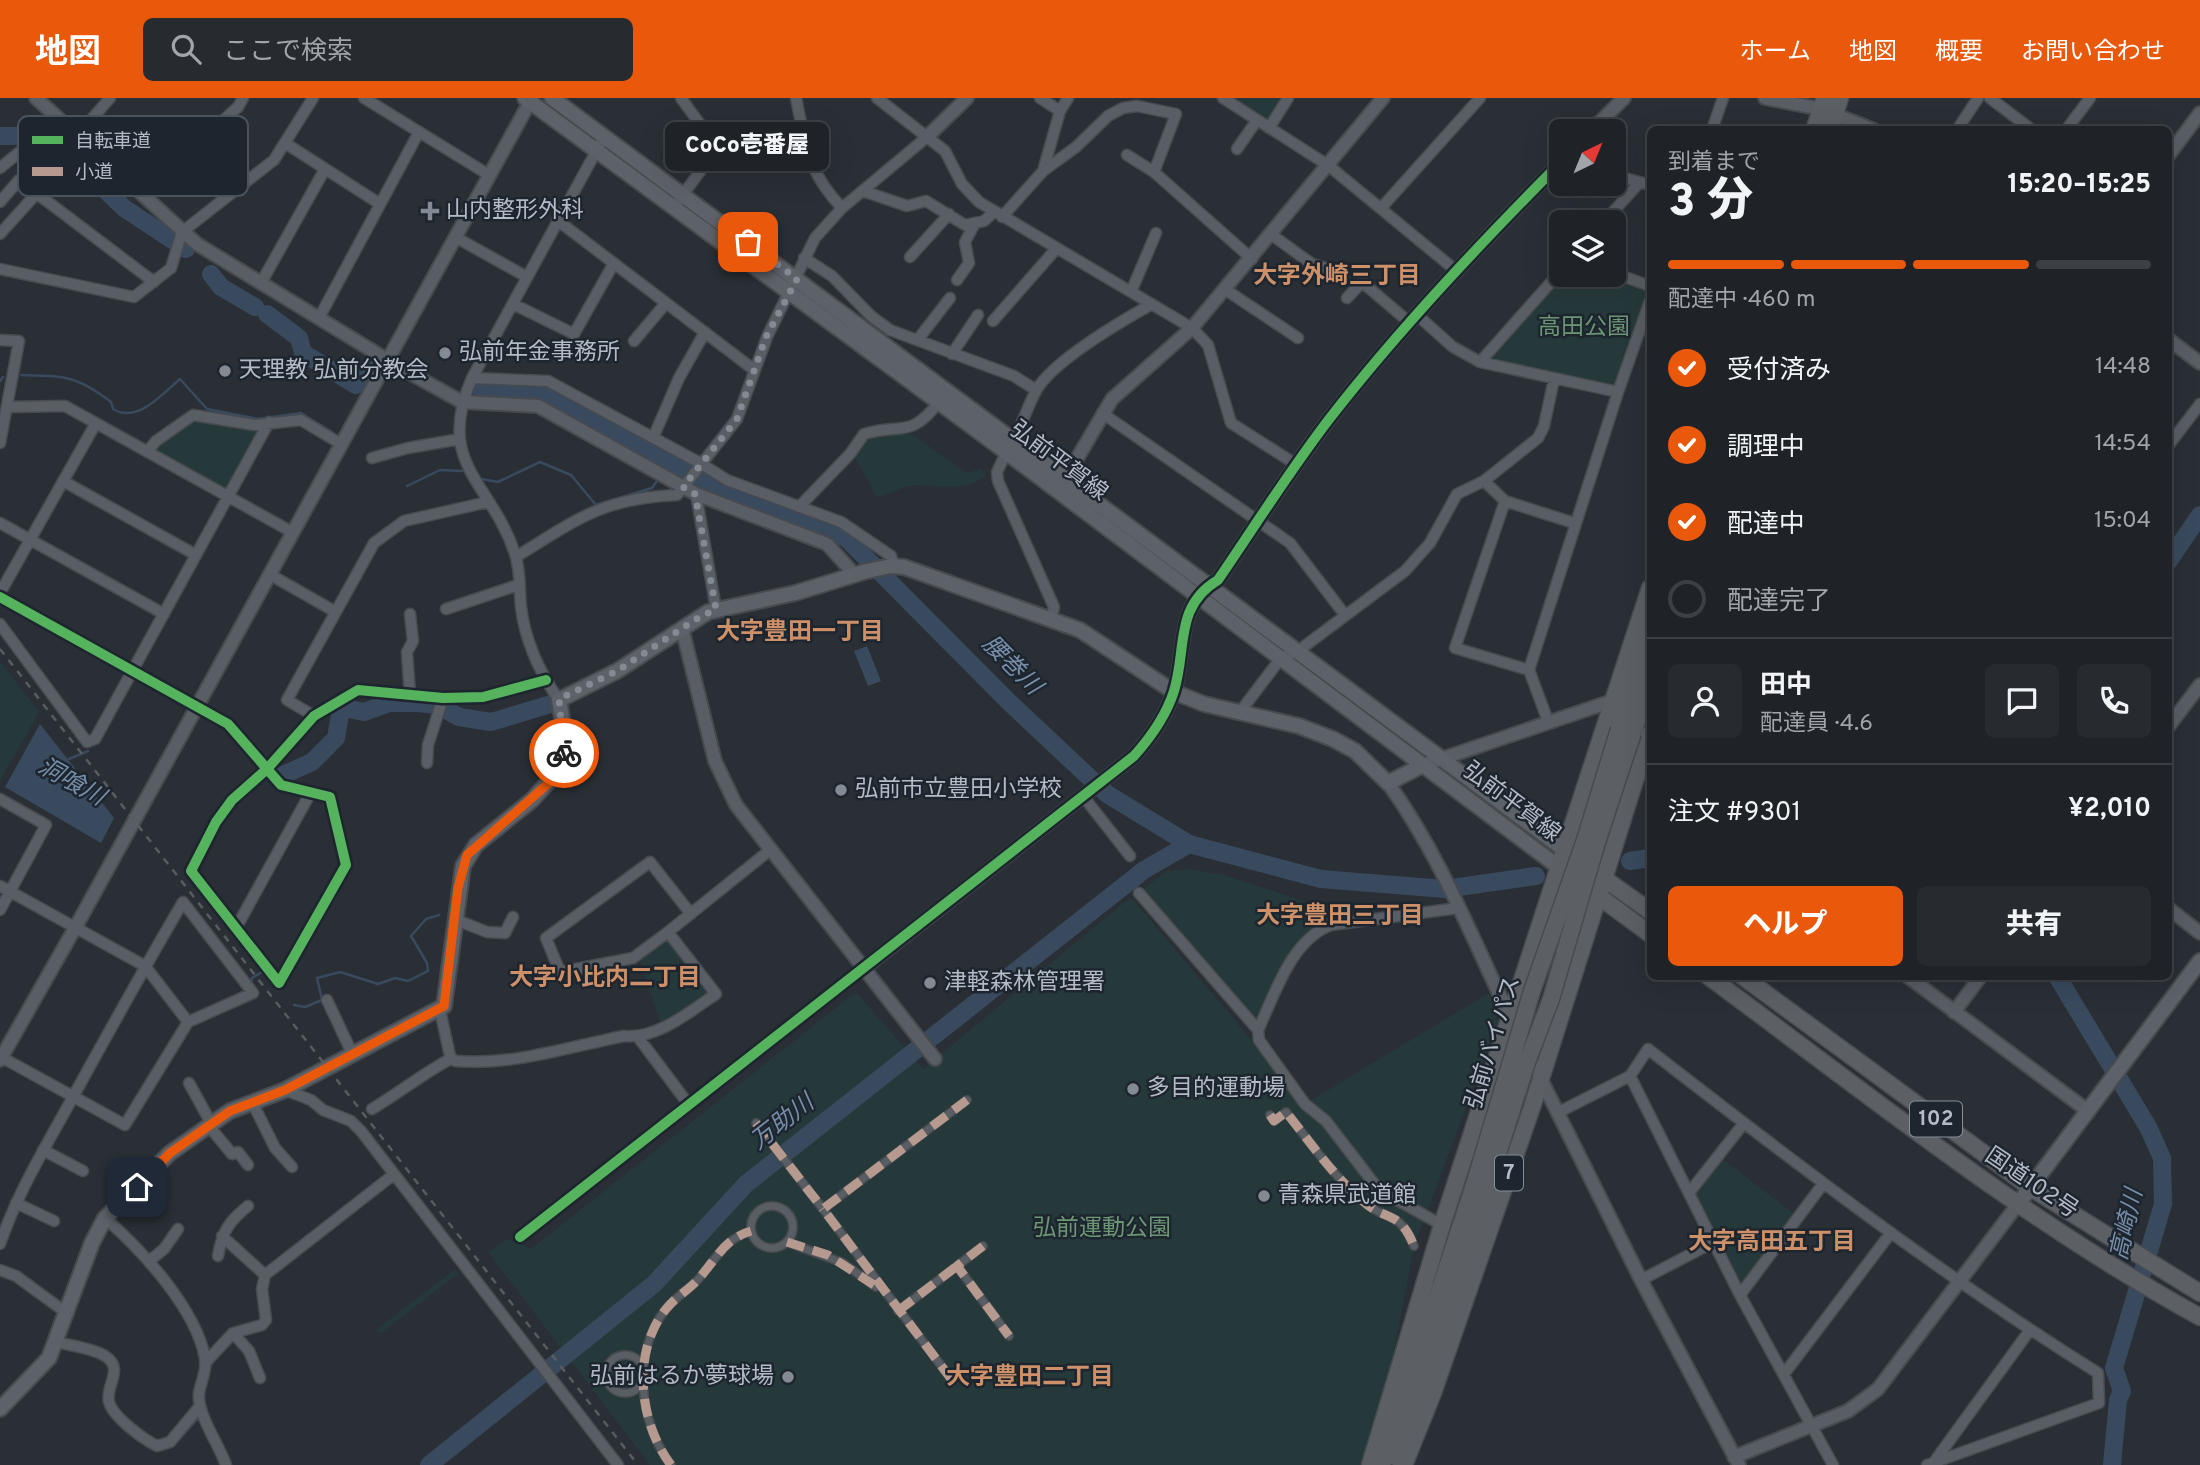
<!DOCTYPE html>
<html lang="ja">
<meta charset="utf-8">
<style>
:root{--surface:#1f2328;--page:#272b30;--text:#f1f3f6;--muted:#a1a4a8;--line:#3c4045;--accent:#ea580c}
body{margin:0;font-family:Overpass,"Noto Sans JP",sans-serif;background:var(--page);color:var(--text);height:100vh;display:flex;flex-direction:column;font-size:26px;white-space:nowrap}
*{box-sizing:border-box;margin:0}
p{font-size:23px;color:var(--muted)}
.icon{flex:none;width:38px;height:38px;fill:none;stroke:currentColor;stroke-width:2;stroke-linecap:round;stroke-linejoin:round}
.map{position:relative;flex:1;overflow:hidden}
.drawer{position:absolute;left:1647px;top:28px;width:525px;height:854px;display:flex;flex-direction:column;background:var(--surface);border-radius:10px;box-shadow:0 7px 28px #0002,0 0 0 2px var(--line)}
.drawer>*{flex:none}
.needle{width:46px;rotate:43deg}
.tools{position:absolute;left:1549px;top:21px;display:grid;gap:14px}
.tools a{display:grid;place-items:center;width:77px;height:77px;border-radius:10px;background:var(--surface);box-shadow:0 7px 28px #0002,0 0 0 2px var(--line);font-size:35px}
.pin{position:absolute;display:grid;place-items:center;width:60px;height:60px;color:#fff;margin:-30px;border-radius:14px;box-shadow:0 4px 10px #0006}
.courier{position:absolute;display:grid;place-items:center;width:70px;height:70px;margin:-35px;border:5px solid #ea580c;border-radius:50%;background:#fff;color:#222;box-shadow:0 2px 9px #0007}
.bubble{position:absolute;height:49px;border-radius:10px;background:var(--surface);box-shadow:0 7px 28px #0002,0 0 0 2px var(--line);font-size:23px;font-weight:800;line-height:49px;text-align:center}
.head em{font-style:normal;font-weight:800}
.head div{display:flex;flex-direction:column-reverse}
.head{display:flex;align-items:center;justify-content:space-between;height:119px;padding:0 21px}
h1{font-size:46px;font-weight:800;line-height:52px}
.bar{display:grid;grid-template-columns:repeat(4,1fr);gap:10px 7px;align-content:center;height:84px;padding:0 21px}
.bar i{height:9px;border-radius:5px;background:var(--line)}
.bar .current{background:var(--accent)}
.bar p{grid-column:span 4}
.line{display:flex;align-items:center;gap:18px;padding:0 21px;border-top:2px solid var(--line)}
.line div{flex:1}
.round{display:grid;place-items:center;flex:none;width:74px;height:74px;border-radius:10px;background:var(--page)}
ol{padding:0 21px;list-style:none}
li{display:flex;align-items:center;gap:21px;height:77px}
li p{margin-inline-start:auto}
li .icon{padding:7px;border-radius:50%;background:var(--accent);color:#fff;stroke-width:4}
li:last-child{color:var(--muted)}
li i{width:38px;height:38px;border:4px solid var(--line);border-radius:50%}
.cta{display:flex;gap:14px;margin-top:auto;padding:14px 21px}
.cta a{flex:1;height:80px;border-radius:10px;background:var(--accent);color:#fff;font-size:28px;font-weight:800;line-height:80px;text-align:center}
.cta a+a{background:var(--page);color:var(--text)}
header{display:flex;align-items:center;gap:42px;box-sizing:border-box;height:98px;padding:0 35px;background:var(--accent);color:#fff}
header strong{font-size:33px}
nav{display:flex;gap:38px;margin-inline-start:auto;font-size:24px}
.search{width:490px;height:63px;background:var(--page);display:flex;align-items:center;gap:18px;box-sizing:border-box;padding:0 24px;border-radius:10px;color:var(--muted);font-size:26px}
.map>svg:first-child{display:block}
</style>
<header>
<strong>地図</strong>
<div class="search"><svg class="icon" aria-label="search" viewBox="0 0 24 24"><circle cx="10" cy="10" r="6"/><path d="M15 15l6 6"/></svg>ここで検索</div>
<nav><a>ホーム</a><a>地図</a><a>概要</a><a>お問い合わせ</a></nav>
</header>
<div class="map">
<svg width="2200" height="1367" viewBox="0 0 2200 1367">
<rect width="100%" height="100%" fill="#292f35"/>
<path fill="#26393a" d="M1232,0H1283L1268,23Z
M1565,177H1606L1649,192L1615,289L1486,261Z
M194,320L254,330L257,338L228,391L224,392L157,355L156,349Z
M909,334L966,375L982,371L986,378C964,394 940,387 915,387C902,388 889,396 877,399L854,358L862,341L875,336Z
M0,563L39,614L0,683Z
M1189,771L1220,776L1310,805L1345,810L1349,818L1302,848L1258,932L1139,795L1166,773Z
M1131,799L1305,1006L1489,895L1498,924L1414,1148L1384,1305L1361,1367H650L488,1154L508,1141L531,1151L856,894L923,971Z
M669,839L712,896L661,927L640,862Z
M1721,1060L1797,1118L1743,1188L1695,1095Z
M455,1171L459,1175L380,1236L376,1232Z"/>
<path fill="#394a5e" d="M867,548L881,583L868,588L854,553Z
M40,626L114,720L101,745L5,689Z"/>
<g fill="none" stroke-linecap="round" stroke-linejoin="round">
<path stroke="#394a5e" stroke-width="2.5" d="M21,277C64,278 76,277 111,304L113,311C138,326 162,296 180,281L207,311L258,321L301,315L332,334
M0,283L3,279
M663,374L671,363
M482,381L498,384L540,364L571,377L596,407L652,390L659,380
M407,388L440,372L462,373
M69,661L88,653
M251,885L252,880L262,874
M294,907L305,909L322,902L317,880L340,874L378,886L395,880L408,883L428,873L427,865L411,838L426,821L439,817
M206,1284L212,1264
M204,1294V1308
M175,1346L201,1317"/>
<path stroke="#394a5e" stroke-width="18" d="M0,38H27
M43,42L62,55
M70,70L101,88L124,110L186,151
M211,176L221,189L255,209
M267,216L299,240L303,255L356,287L367,271
M481,291L542,293L728,394L804,420L847,441L1009,604L1107,696L1189,746L1321,781L1445,791L1536,778
M2168,464L2200,417
M283,677L312,664L336,640L341,611L344,610L364,614L389,605H417L437,607L459,619L491,624L551,606
M1630,763L1650,760
M2057,878L2148,1029L2162,1060L2163,1106L2114,1270L2122,1293L2118,1302L2112,1367
M429,1367L654,1186L746,1086L1144,772L1189,746"/>
<g stroke="#474b50" stroke-width="10">
<path id="pedestrian" d="M1270,1017L1274,1023L1286,1014C1310,1044 1334,1079 1364,1104C1386,1124 1399,1111 1414,1148
M756,1025L823,1111
M751 1129a21 21 0 1 1 42 0a21 21 0 1 1-42 0Z
M787,1144L843,1165L876,1189
M983,1148L957,1168L1009,1238
M898,1213L957,1168
M606 1276a19 19 0 1 1 38 0a19 19 0 1 1-38 0Z
M952,1282L823,1111L967,1002
M671,1367C639,1325 631,1254 666,1211C676,1198 691,1191 701,1178C718,1158 725,1141 751,1133"/>
</g>
<g stroke="#474b50" stroke-width="13">
<path id="minor" d="M364,0L489,77
M681,0C727,64 727,67 806,50
M796,0C806,48 807,73 842,110
M877,0L945,53L962,86L979,104L1192,230L1208,247L1231,325L1297,367
M1040,0L1060,13
M1223,0L1329,68L1454,171
M1990,0L2032,32
M1269,30L1288,0
M1712,32L1723,0
M1957,32L1978,0
M2066,32L2090,0
M77,38L110,0
M285,45L380,106
M1237,51L1257,22
M1127,57L1154,74
M0,70L59,22
M1043,73L1060,13L1068,0
M1614,77L1650,87
M863,93L907,108L926,103L965,127L984,123L994,114
M141,97L238,9L243,0
M679,102L718,49
M0,104L19,82L154,184
M1382,109L1480,0
M1002,119L1043,73L1076,49L1108,18L1123,10L1137,8L1176,16L1154,74L1252,161
M557,122L753,271
M1604,124L1639,85
M0,136L83,44
M1272,137L1312,166L1337,173
M455,139L527,179
M910,159L949,116
M804,160L832,178L871,218L890,232L1014,278L1036,292
M0,171L134,199L171,170L182,134L274,62L313,0
M1614,175L1650,188
M957,182L969,165L965,144L974,127
M261,185L325,71
M1226,192L1298,240
M1131,194L1156,135
M1347,200L1362,184L1410,225
M513,206L574,236L614,165
M1417,217L1453,249L1480,264L1618,294
M319,220L419,34
M993,223L1056,151
M919,240L950,200
M0,242L19,243L0,345
M634,243L666,205
M952,256L978,217
M1480,264L1561,173
M472,280L548,283L700,365L727,382L841,424L891,458L894,468
M8,309L65,308L292,434
M1102,315L1290,445L1345,517
M653,340L679,280L705,234
M1013,342C1023,326 1027,309 1036,293C1051,264 1123,222 1152,206
M2168,348L2200,306
M147,354L156,343L193,317L255,327L301,322L341,346
M1006,355L997,374L998,383L1054,509L1051,521
M372,360L408,350L460,341
M63,383L196,457
M1484,383L1505,403L1574,425
M696,396L716,511
M1505,403L1455,550L1529,572
M799,409L850,356L864,336C902,325 910,341 939,304
M0,425L164,516
M516,459C577,421 603,400 677,397L737,321L767,239L815,140L842,110L927,39
M269,476L334,513
M0,495L96,325
M0,499L228,626L281,687L330,699L346,767L279,885L191,773L216,724L232,702L267,671L314,618L358,592L443,600L483,599L546,582
M446,511L518,487
M410,516L413,543L407,554L410,597
M0,526L87,644L95,641L269,324
M559,602C540,575 525,542 521,509C519,491 521,473 515,456C492,384 434,367 472,280L604,39
M1240,614L1281,560L1298,553L1405,473L1430,445L1457,396L1484,383L1538,340L1544,328L1554,281
M314,618L287,602L374,445L404,423L488,404
M1548,623L1529,572L1618,294L1650,203
M427,665L428,647L443,600
M1083,698L1130,758
M0,701L46,727L0,812
M0,788L145,868L188,924
M1139,795L1258,932L1259,942L1305,1006L1326,1023L1379,1092L1442,1127
M454,821L487,834L505,835L513,819
M236,830L311,694
M668,834L633,860L560,874L546,840L650,764L691,816
M327,902L352,955
M440,912L450,958L455,963C512,968 568,949 624,938C658,941 689,914 716,896L668,834L770,752
M1258,932C1275,896 1291,842 1331,827L1458,810
M638,939L689,1007
M1630,978L1740,1197L1833,1367
M189,985L211,1025
M285,992L311,1002L323,1012L351,1023L361,1033L618,1367
M252,1004L275,1050L292,1069
M372,1011C400,994 424,975 452,960
M1557,1015L1630,978L1648,951C1795,1065 1941,1177 2098,1275L2099,1305L1927,1367
M208,1027L232,1056L238,1054L248,1067
M43,1052L83,1073
M1689,1095L1744,1025
M16,1105L54,1123
M105,1120C142,1152 196,1211 205,1260C208,1278 195,1290 200,1307C204,1327 219,1347 226,1367
M222,1138L265,1177
M520,1139L864,870
M0,1146C18,1093 48,1045 74,997C110,932 145,868 183,804L253,895L188,924L125,1027L1,959
M218,1158C222,1134 229,1123 248,1108
M149,1163L164,1151L178,1131
M0,1172L16,1178L68,1216
M1641,1182L1714,1144
M1740,1197L1823,1086
M233,1235L249,1253L260,1280
M57,1244C71,1248 93,1250 105,1258C125,1270 105,1288 109,1304C113,1319 143,1341 157,1348L170,1344L200,1308
M205,1265L233,1235L262,1227L266,1222L262,1191L265,1177L393,1077
M1784,1276L1890,1136
M1934,1364L2030,1232"/>
</g>
<g stroke="#474b50" stroke-width="16">
<path id="tertiary" d="M36,0L197,146L399,269L462,304L538,308L696,396L827,446L855,477
M1765,0L1821,11L1874,32
M1591,33L1624,0
M927,39L967,0
M2168,58L2200,15
M2168,241L2200,265
M1061,388L1112,301L1192,230L1383,0
M682,530L715,663L736,707L935,961
M2168,629L2200,587
M1423,667L1612,603
M1388,685C1440,757 1473,842 1511,921
M2168,810L2200,835
M864,870L1134,658C1151,639 1166,618 1174,593C1187,551 1174,508 1218,482C1255,428 1290,372 1330,320C1401,229 1480,146 1561,64
M1907,878L2088,1013
M1954,914L1981,878
M1527,953L1641,1182L1739,1367
M0,962L79,823L532,0
M1734,1359L1848,1313L1878,1291L2018,1106"/>
</g>
<g stroke="#474b50" stroke-width="18">
<path id="secondary" d="M525,0L982,336L1560,770
M552,0L1566,753
M2018,1106L2200,863
M0,1311L49,1260L92,1145L105,1120L170,1055L230,1013L285,992L444,908L463,768L476,747L532,702L559,672L566,645L559,602L617,573L708,514L795,495L867,473L891,468L904,469L1080,532L1174,594L1204,606L1299,628L1333,641L1355,653L1388,685L1423,667"/>
</g>
<g stroke="#464b51" stroke-width="19">
<path id="trunk" d="M1814,32L1825,0
M1830,32L1840,0
M1619,631L1650,536
M1633,635L1650,582
M1596,775L1650,813
M1593,794L1650,836
M1708,878C1869,997 2025,1123 2200,1219
M1742,878L2031,1090L2200,1195
M1397,1360L1488,1087
M1370,1367L1442,1127L1650,490
M1382,1367L1475,1084
M1404,1367L1433,1295L1532,1009L1650,635"/>
</g>
<use href="#pedestrian" stroke="#595d64" stroke-width="7"/>
<use href="#minor" stroke="#595d64" stroke-width="10"/>
<use href="#tertiary" stroke="#595d64" stroke-width="12"/>
<use href="#secondary" stroke="#5d6168" stroke-width="14"/>
<use href="#trunk" stroke="#5c6065" stroke-width="16"/>
<path stroke="#575c61" stroke-width="2.5" stroke-dasharray="7 7" stroke-linecap="butt" d="M0,551L638,1367"/>
<g stroke="#464b51" stroke-width="19" stroke-linecap="butt">
<path id="trunk-bridge" d="M1475,1084L1532,893L1585,742L1619,631
M1488,1087L1527,964L1551,901L1597,744L1633,635"/>
</g>
<use href="#trunk-bridge" stroke="#5c6065" stroke-width="16"/>
<path stroke="#b69a8f" stroke-width="9" stroke-dasharray="18 9" stroke-linecap="butt" d="M1270,1017L1274,1023L1286,1014C1310,1044 1334,1079 1364,1104C1386,1124 1399,1111 1414,1148
M756,1025L823,1111
M787,1144L828,1157L874,1187
M983,1148L957,1168L1009,1238
M898,1213L957,1168
M952,1282L823,1111L967,1002
M671,1367C639,1325 631,1254 666,1211C676,1198 691,1191 701,1178C718,1158 725,1141 751,1133"/>
<g stroke="#1d252f" stroke-width="15">
<path id="cycleway" d="M0,499L228,626L281,687L330,699L346,767L279,885L191,773L216,724L232,702L267,671L314,618L358,592L443,600L483,599L546,582
M520,1139L1134,658C1151,639 1166,618 1174,593C1187,551 1174,508 1218,482C1255,428 1290,372 1330,320C1401,229 1480,146 1561,64"/>
</g>
<use href="#cycleway" stroke="#56b35d" stroke-width="10"/>
</g>
<g fill="none" stroke-linecap="round" stroke-linejoin="round">
<path stroke="#838a93" stroke-width="7" stroke-dasharray="0 12.6" d="M564,655L559,601L617,573L698,520L716,511L695,396L683,389L737,321L766,239L797,181L748,144"/>
<path stroke="#ea580c" stroke-width="9" d="M137,1089L170,1055L230,1013L285,992L444,908L458,790L467,757L551,683L559,672L564,655"/>
</g>
<g fill="#838a93" stroke="#1d252f" stroke-width="2.5">
<path d="M426.5 102.5h7v7h7v7h-7v7h-7v-7h-7v-7h7z"/>
<circle cx="445" cy="255" r="7"/>
<circle cx="225" cy="273" r="7"/>
<circle cx="841" cy="692" r="7"/>
<circle cx="930" cy="885" r="7"/>
<circle cx="1133" cy="991" r="7"/>
<circle cx="1264" cy="1098" r="7"/>
<circle cx="788" cy="1279" r="7"/>
</g>
<g text-anchor="middle" dominant-baseline="central" stroke-width="5" stroke-linejoin="round" paint-order="stroke">
<g fill="#1d252f" stroke="#868e99" stroke-width="2">
<rect x="1910" y="1003.5" width="52" height="35" rx="5"/>
<rect x="1495" y="1057.5" width="28" height="35" rx="5"/>
</g>
<g font-size="21" font-weight="bold" fill="#b3bbc6">
<text x="1936" y="1021">102</text>
<text x="1509" y="1075">7</text>
</g>
<g font-size="23" fill="#b3bbc6" stroke="#1d252f" text-anchor="start">
<text x="446" y="113">山内整形外科</text>
<text x="459" y="255">弘前年金事務所</text>
<text x="239" y="273">天理教 弘前分教会</text>
<text x="855" y="692">弘前市立豊田小学校</text>
<text x="944" y="885">津軽森林管理署</text>
<text x="1147" y="991">多目的運動場</text>
<text x="1278" y="1098">青森県武道館</text>
<text x="774" y="1279" text-anchor="end">弘前はるか夢球場</text>
</g>
<g font-size="23" fill="#6c9674" stroke="#1d252f">
<text x="1584" y="230">高田公園</text>
<text x="1102" y="1131">弘前運動公園</text>
</g>
<g font-size="23" fill="#b3bbc6" stroke="#1d252f">
<text transform="translate(1058 364) rotate(37)">弘前平賀線</text>
<text transform="translate(1511 705) rotate(37)">弘前平賀線</text>
<text transform="translate(1494 945) rotate(-73)">弘前バイパス</text>
<text transform="translate(2031 1086) rotate(34)">国道102号</text>
</g>
<g font-size="24" font-weight="bold" fill="#cd9068" stroke="#1d252f">
<text x="1337" y="179">大字外崎三丁目</text>
<text x="800" y="535">大字豊田一丁目</text>
<text x="1340" y="819">大字豊田三丁目</text>
<text x="605" y="881">大字小比内二丁目</text>
<text x="1772" y="1145">大字高田五丁目</text>
<text x="1030" y="1280">大字豊田二丁目</text>
</g>
<g font-size="24" font-style="italic" fill="#768da8" stroke="#1d252f">
<text transform="translate(1011 568) rotate(45)">腰巻川</text>
<text transform="translate(71 685) rotate(29)">洞喰川</text>
<text transform="translate(783 1025) rotate(-38)">万助川</text>
<text transform="translate(2128 1127) rotate(-77)">高崎川</text>
</g>
</g>
<rect x="18" y="18" width="230" height="80" rx="10" fill="#1d252f" stroke="#4a525c" stroke-width="2"/>
<rect x="32" y="38" width="31" height="8" fill="#56b35d"/>
<rect x="32" y="69" width="31" height="9" fill="#b69a8f"/>
<g font-size="19" fill="#b3bbc6">
<text x="75" y="49">自転車道</text>
<text x="75" y="80">小道</text>
</g>
</svg>
<div class="tools">
<a><svg class="needle" viewBox="-14 -14 28 28"><path d="M0-13l5 13h-10z" fill="#e53935"/><path d="M0 13l5-13h-10z" fill="#a1a4a8"/></svg></a>
<a><svg class="icon" aria-label="layers" viewBox="0 0 24 24"><path d="M12 4l9 5-9 5-9-5zM3 14l9 5 9-5"/></svg></a>
</div>
<div class="pin" style="left:748px;top:144px;background:#ea580c"><svg class="icon" aria-label="bag" viewBox="0 0 24 24"><path d="M5 8h14l-1 12H6zM9 8a3 3 0 0 1 6 0"/></svg></div>
<div class="pin" style="left:137px;top:1089px;background:#1f2937"><svg class="icon" aria-label="home" viewBox="0 0 24 24"><path d="M3 11l9-7 9 7M6 9v11h12V9"/></svg></div>
<div class="courier" style="left:564px;top:655px"><svg class="icon" aria-label="bike" viewBox="0 0 24 24"><circle cx="6" cy="16" r="4"/><circle cx="18" cy="16" r="4"/><path d="M6 16l4-8h5l3 8M10 8l3 8H6M13 5h3"/></svg></div>
<div class="bubble" style="left:665px;top:24px;width:164px">CoCo壱番屋</div>
<section class="drawer">
<div class="head"><div><h1>3 分</h1><p>到着まで</p></div><em>15:20–15:25</em></div>
<div class="bar"><i class="current"></i><i class="current"></i><i class="current"></i><i></i><p>配達中 · 460 m</p></div>
<ol>
<li><svg class="icon" aria-label="check" viewBox="0 0 24 24"><path d="M5 12l5 5 9-10"/></svg>受付済み<p>14:48</p></li>
<li><svg class="icon" aria-label="check" viewBox="0 0 24 24"><path d="M5 12l5 5 9-10"/></svg>調理中<p>14:54</p></li>
<li><svg class="icon" aria-label="check" viewBox="0 0 24 24"><path d="M5 12l5 5 9-10"/></svg>配達中<p>15:04</p></li>
<li><i></i>配達完了</li>
</ol>
<div class="line" style="height:126px"><a class="round"><svg class="icon" aria-label="person" viewBox="0 0 24 24"><circle cx="12" cy="8" r="4"/><path d="M4 21q1-7 8-7t8 7"/></svg></a><div><b>田中</b><p>配達員 · 4.6</p></div><a class="round"><svg class="icon" aria-label="chat" viewBox="0 0 24 24"><path d="M4 5h16v11H9l-5 4z"/></svg></a><a class="round"><svg class="icon" aria-label="phone" viewBox="0 0 24 24"><path d="M5 4h4l2 5-3 2q2 4 5 5l2-3 5 2v4C11 20 4 13 5 4z"/></svg></a></div>
<div class="line" style="height:91px"><div>注文 #9301</div><b>¥2,010</b></div>
<div class="cta"><a>ヘルプ</a><a>共有</a></div>
</section>
</div>
